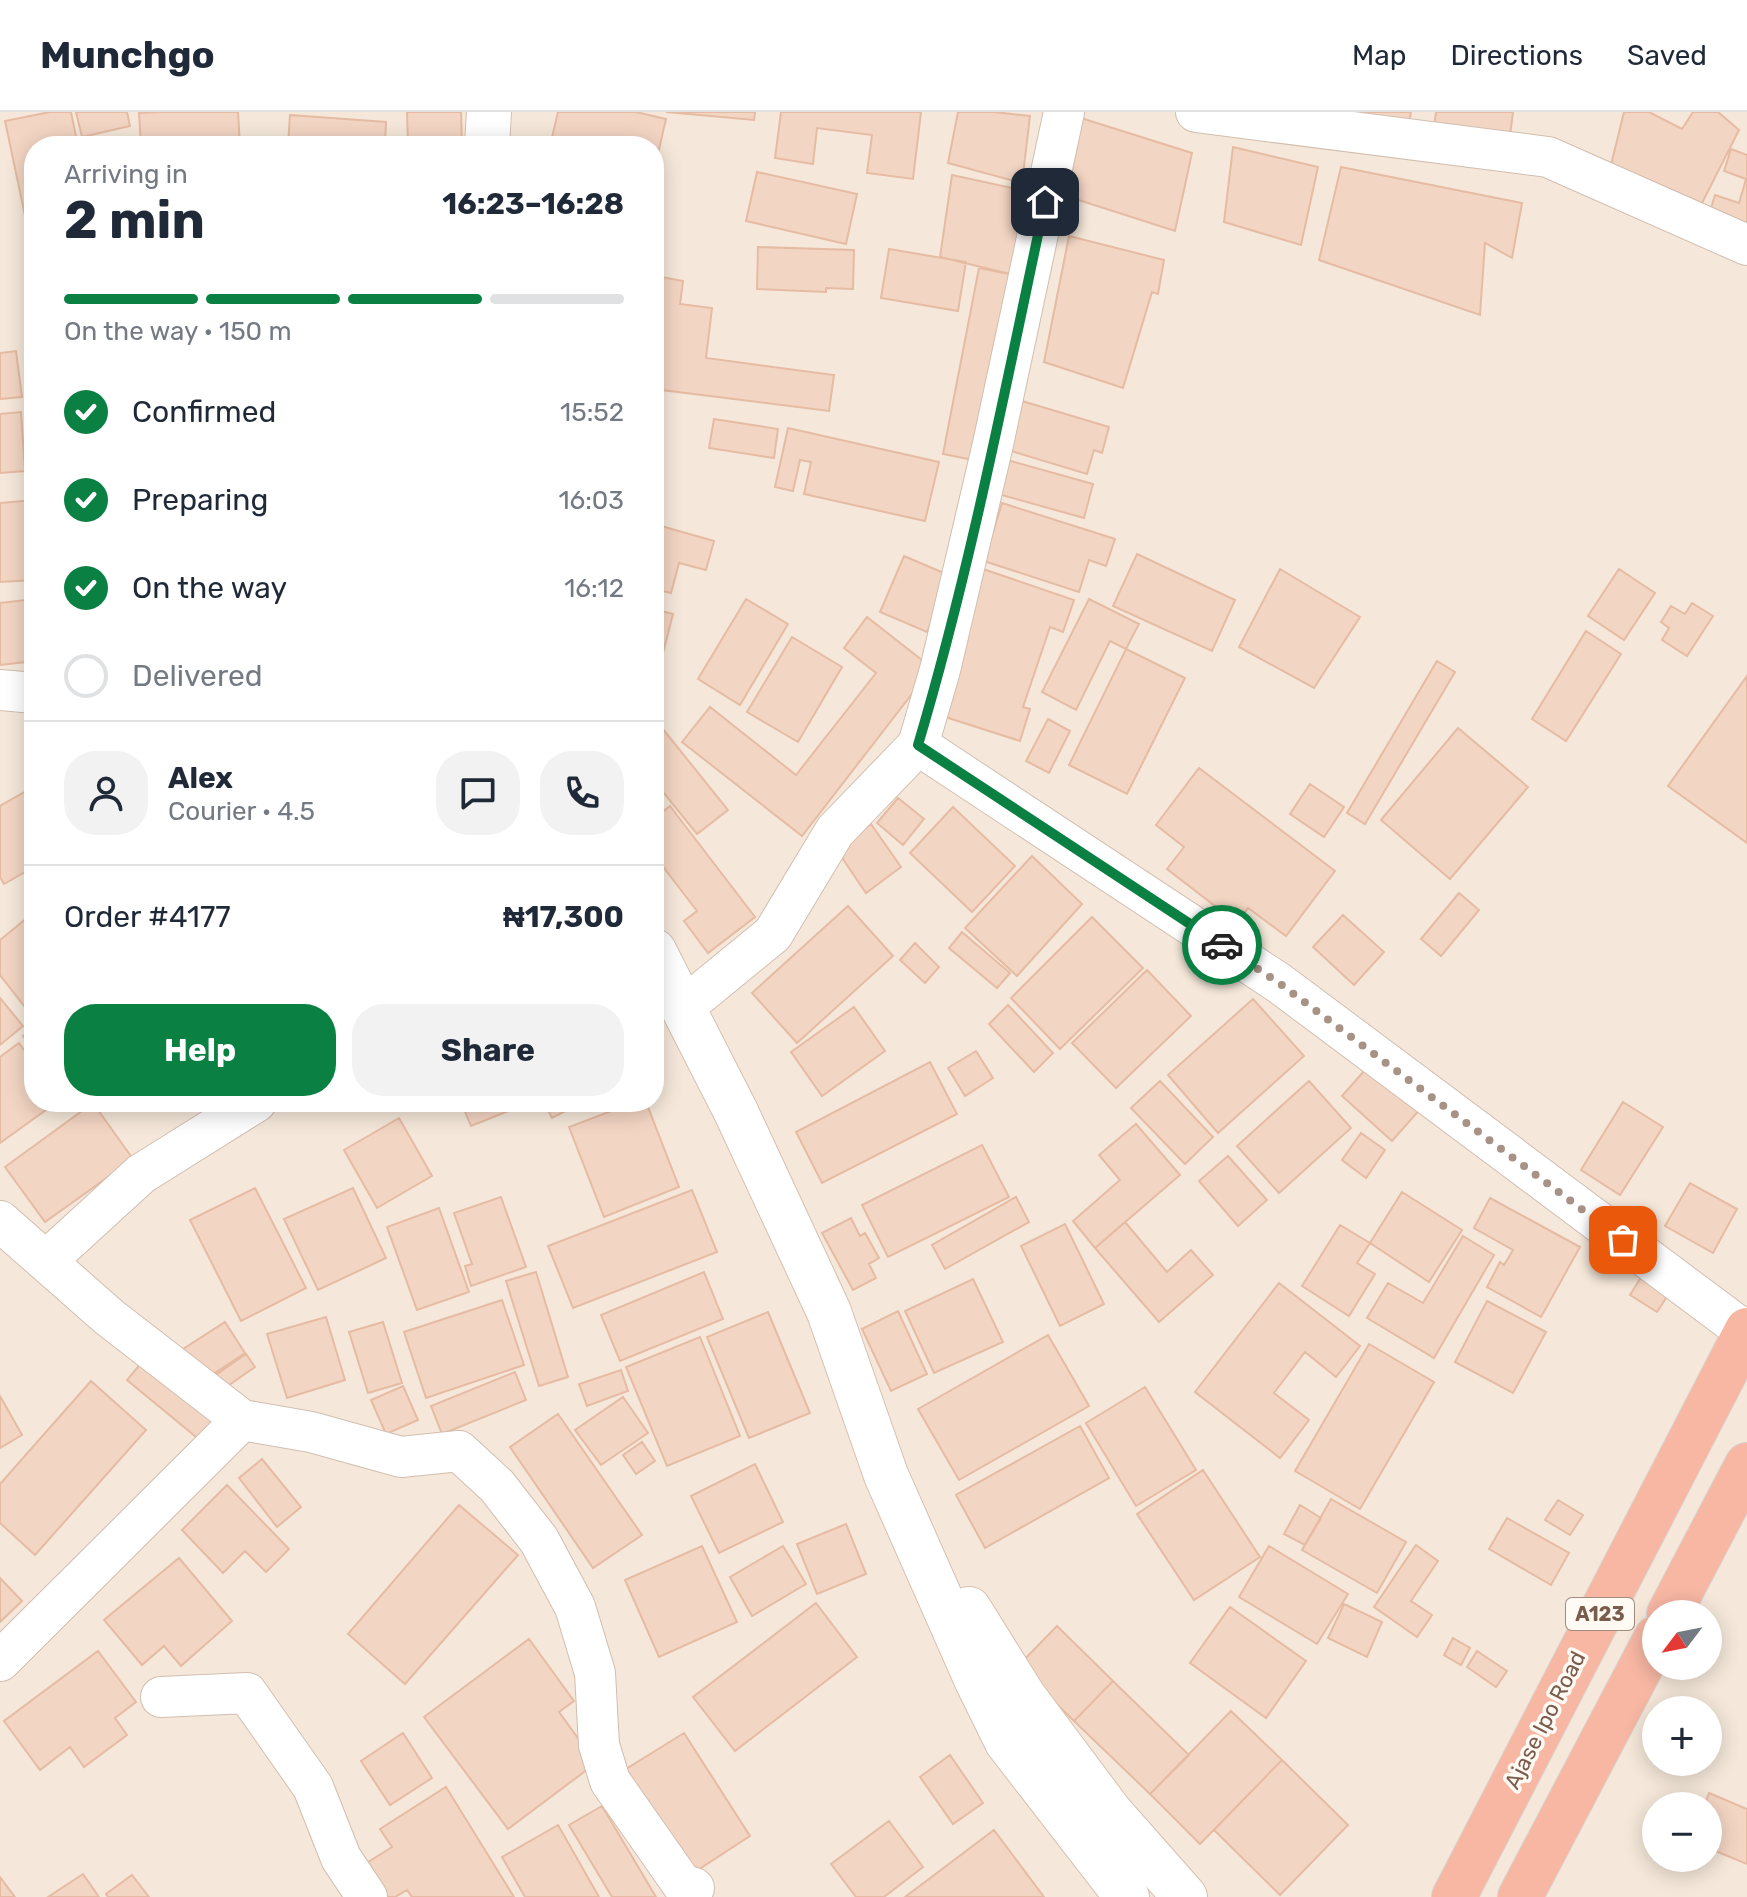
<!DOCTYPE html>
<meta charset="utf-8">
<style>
:root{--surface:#fff;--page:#f2f2f3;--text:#1f2937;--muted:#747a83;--line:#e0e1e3;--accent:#0b8043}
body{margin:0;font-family:Rubik,sans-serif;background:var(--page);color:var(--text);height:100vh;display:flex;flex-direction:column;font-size:30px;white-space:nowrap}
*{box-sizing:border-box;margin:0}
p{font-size:26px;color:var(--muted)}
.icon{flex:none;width:44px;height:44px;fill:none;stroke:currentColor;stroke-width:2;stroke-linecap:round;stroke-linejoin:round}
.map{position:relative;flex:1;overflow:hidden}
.details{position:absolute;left:24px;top:24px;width:640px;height:976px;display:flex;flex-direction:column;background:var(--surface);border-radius:32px;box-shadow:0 4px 20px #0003}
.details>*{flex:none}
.needle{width:52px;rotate:238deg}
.tools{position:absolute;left:1642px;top:1488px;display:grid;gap:16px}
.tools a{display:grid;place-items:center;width:80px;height:80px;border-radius:50%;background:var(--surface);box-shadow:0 4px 20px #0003;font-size:40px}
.pin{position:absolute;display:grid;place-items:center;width:68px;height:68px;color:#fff;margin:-34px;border-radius:16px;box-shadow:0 4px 12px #0006}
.courier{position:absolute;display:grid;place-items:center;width:80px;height:80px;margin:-40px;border:6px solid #0b8043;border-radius:50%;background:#fff;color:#222;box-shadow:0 2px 10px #0007}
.overview em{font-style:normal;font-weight:700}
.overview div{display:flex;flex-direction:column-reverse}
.overview{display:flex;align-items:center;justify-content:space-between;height:136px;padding:0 40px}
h1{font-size:52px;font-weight:700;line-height:60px}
.bar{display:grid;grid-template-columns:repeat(4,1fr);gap:12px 8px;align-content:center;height:96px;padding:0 40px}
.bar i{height:10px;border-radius:6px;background:var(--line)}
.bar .on{background:var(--accent)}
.bar p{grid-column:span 4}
.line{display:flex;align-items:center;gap:20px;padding:0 40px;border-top:2px solid var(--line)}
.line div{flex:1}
.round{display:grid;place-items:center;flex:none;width:84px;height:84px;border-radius:32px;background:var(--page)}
ol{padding:0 40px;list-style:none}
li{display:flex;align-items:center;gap:24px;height:88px}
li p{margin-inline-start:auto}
li .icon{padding:8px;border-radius:50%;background:var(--accent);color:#fff;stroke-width:4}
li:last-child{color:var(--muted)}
li i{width:44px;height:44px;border:4px solid var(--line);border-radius:50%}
.primary-button{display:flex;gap:16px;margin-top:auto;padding:16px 40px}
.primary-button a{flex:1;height:92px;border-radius:32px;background:var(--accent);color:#fff;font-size:32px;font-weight:700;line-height:92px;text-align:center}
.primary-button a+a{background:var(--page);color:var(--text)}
header{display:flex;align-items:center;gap:48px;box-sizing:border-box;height:112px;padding:0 40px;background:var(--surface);border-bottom:2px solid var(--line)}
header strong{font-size:38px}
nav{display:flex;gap:44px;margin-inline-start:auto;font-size:28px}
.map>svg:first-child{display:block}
</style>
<header>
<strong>Munchgo</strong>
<nav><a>Map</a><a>Directions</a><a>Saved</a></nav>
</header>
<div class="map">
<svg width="1747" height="1785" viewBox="0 0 1747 1785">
<rect width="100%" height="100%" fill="#fdf6ec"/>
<path fill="#f5e8da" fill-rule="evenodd" d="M0,0H1747V1785H0ZM34,34H654V990H34ZM1656,1502H1708V1554H1656ZM1656,1598H1708V1650H1656ZM1656,1694H1708V1746H1656Z"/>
<path fill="#f3d5c3" stroke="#e6bba3" stroke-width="2" d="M50,0H71L78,34H34V146L5,9Z
M76,0H127L130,14L82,25Z
M160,0H238L240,34H141L139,1Z
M407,0H461L462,34H408Z
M558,0H636L666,7L654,59V34H550Z
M666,0H755L754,8Z
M781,0H921L913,67L867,61L872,23L817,16L813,52L775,46Z
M958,0H994L1030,4L1022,71L948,51Z
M1353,0H1411L1409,12Z
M1436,0H1513L1509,32L1434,16Z
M1624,0H1649L1682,17L1693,0H1718L1739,18L1696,103L1609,61Z
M290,3L386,10L385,34H288Z
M1081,6L1192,41L1175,119L1063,83Z
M1233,35L1318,55L1301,133L1224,110Z
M1731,37L1747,43V127L1707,109L1715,83L1739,91L1746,67L1724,59Z
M1341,55L1522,91L1512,146L1485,131L1480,203L1319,148Z
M757,60L857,82L846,132L746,109Z
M952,63L1031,80L1014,163L940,145Z
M654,112L662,113L656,164L683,169L680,192L712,196L706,246L834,263L829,299L654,277Z
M1069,124L1164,148L1158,182L1152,180L1123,276L1044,250Z
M758,135L854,138L853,177L826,176V180L757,177Z
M889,137L966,150L958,199L881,186Z
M979,156L1014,163L978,349L943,342Z
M16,239L22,285L0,287V241Z
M1022,289L1109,315L1102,341L1094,338L1087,362L1008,338Z
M21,300L25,359L0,361V302Z
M714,307L778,317L774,346L709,336Z
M788,316L939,350L925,409L804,382L811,350L800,348L793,379L775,375Z
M1007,348L1093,372L1084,406L998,382Z
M34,388V468L0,470V391Z
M1002,391L1115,427L1106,454L1089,448L1079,480L984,449Z
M654,412L714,429L706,458L679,451L671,481L654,477Z
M1137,442L1235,488L1212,539L1113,494Z
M904,444L951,464L927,520L880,500Z
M983,457L1074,488L1063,520L1050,515L1023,595L1030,597L1020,629L936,602Z
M1280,457L1360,505L1314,576L1239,535Z
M1619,457L1655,481L1624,528L1588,504Z
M34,487V549L0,553V491Z
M746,487L788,512L740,593L698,567Z
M1089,487L1139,512L1126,537L1110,529L1076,598L1042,580Z
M1692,491L1713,504L1687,544L1662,528L1669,516L1661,510L1671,494L1685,502Z
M654,497L673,502L654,576Z
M867,505L932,556L802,724L682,630L710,595L796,663L876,561L844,536Z
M1586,519L1621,542L1566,629L1532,607Z
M792,525L842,555L798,630L747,600Z
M1126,537L1185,566L1127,682L1069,653Z
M1437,549L1455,560L1365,712L1347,701Z
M1747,564V731L1668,674Z
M654,606L728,698L697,722L654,669Z
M1048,607L1070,619L1049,661L1026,649Z
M1458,616L1528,675L1450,767L1381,708Z
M1199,656L1335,759L1286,824L1248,796L1237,811L1167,757L1184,735L1156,713Z
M1310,672L1344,695L1324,725L1290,702Z
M28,678L34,688V755L4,772L0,765V694Z
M898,686L924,707L903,733L877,711Z
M670,694L755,805L708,841L684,809L697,799L654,743V707Z
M953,695L1015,754L972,800L910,741Z
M871,712L901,755L866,781L836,737Z
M1032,744L1082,792L1017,864L965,816Z
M1459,781L1479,798L1441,844L1421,827Z
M848,794L893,844L797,931L752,881Z
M1343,803L1384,840L1354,873L1313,835Z
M1092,805L1143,856L1060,937L1011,886Z
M27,806L34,815V902L32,904L0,863V828Z
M962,820L1010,861L997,876L949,836Z
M915,831L939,855L925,871L900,848Z
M1147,858L1191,904L1116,976L1072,931Z
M0,886L23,914L0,933Z
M1253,887L1304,944L1218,1021L1168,963Z
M1008,893L1053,941L1034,960L989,912Z
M854,895L885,939L822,984L791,940Z
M34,916V939L23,924Z
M19,931L34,952V990H41L46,998L0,1031V945Z
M976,939L993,966L965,984L948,956Z
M930,950L957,1002L822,1071L796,1020Z
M1372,950L1422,995L1392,1029L1342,984Z
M1160,969L1213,1025L1185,1052L1131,996Z
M1309,969L1351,1016L1279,1081L1237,1034Z
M461,990H514L516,996L471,1014Z
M544,990H583L552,1006Z
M635,990H646L679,1075L604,1105L569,1015Z
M1623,990L1663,1015L1620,1083L1581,1058Z
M93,991L133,1047L45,1110L5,1055Z
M399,1006L432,1064L377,1096L344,1038Z
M1136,1012L1180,1063L1095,1136L1073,1109L1120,1068L1099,1043Z
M1361,1021L1385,1038L1366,1066L1342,1048Z
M982,1033L1009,1085L888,1145L862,1093Z
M1228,1044L1267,1088L1238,1114L1199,1069Z
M1690,1071L1737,1097L1713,1141L1665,1114Z
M255,1076L306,1176L241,1209L190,1108Z
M353,1076L386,1146L318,1178L284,1107Z
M692,1078L717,1140L573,1196L548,1134Z
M1402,1080L1462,1118L1429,1170L1370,1131Z
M501,1085L526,1155L471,1174L465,1154L472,1152L454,1101Z
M1016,1085L1029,1110L945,1157L932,1133Z
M1490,1086L1580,1135L1541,1205L1487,1175L1500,1150L1504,1153L1513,1138L1474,1116Z
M439,1096L469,1180L417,1198L387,1115Z
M851,1106L860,1124L865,1121L879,1146L869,1152L876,1166L853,1178L822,1121Z
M1125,1110L1167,1160L1191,1138L1213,1163L1159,1210L1095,1136Z
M1065,1112L1104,1192L1060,1214L1021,1134Z
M1340,1113L1370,1131L1357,1151L1375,1162L1349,1204L1302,1174Z
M1463,1124L1494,1143L1434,1246L1367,1206L1388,1171L1423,1191Z
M1645,1159L1672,1177L1657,1200L1630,1183Z
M536,1160L568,1265L539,1274L506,1169Z
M704,1160L723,1207L620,1249L601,1203Z
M973,1167L1003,1230L934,1261L905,1199Z
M1279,1171L1360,1234L1336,1265L1305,1240L1274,1281L1309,1308L1280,1346L1195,1280Z
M502,1188L524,1253L426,1286L404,1220Z
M1487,1189L1546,1220L1513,1281L1455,1250Z
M898,1199L927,1262L891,1279L862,1217Z
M768,1200L810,1301L749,1326L707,1225Z
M326,1205L345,1268L287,1286L267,1222Z
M225,1210L245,1241L201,1270L180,1239Z
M383,1210L402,1271L368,1281L349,1220Z
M1048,1223L1089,1294L959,1368L918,1297Z
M700,1225L740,1324L667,1354L626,1255Z
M1369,1232L1434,1270L1360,1397L1295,1359Z
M246,1242L255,1255L216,1282L207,1269Z
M142,1250L216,1311L201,1329L127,1268Z
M621,1258L628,1279L587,1294L579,1272Z
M515,1260L526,1288L442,1322L431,1294Z
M91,1269L146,1318L35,1443L0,1411V1372Z
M403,1274L418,1308L386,1322L371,1288Z
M1145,1275L1196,1358L1136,1394L1086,1311Z
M0,1284L22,1323L0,1336Z
M623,1285L648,1321L601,1353L575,1318Z
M558,1302L642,1423L593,1456L510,1335Z
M1080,1314L1109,1366L985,1436L956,1383Z
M642,1330L655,1349L636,1362L623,1343Z
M262,1347L301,1395L277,1415L239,1366Z
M755,1352L783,1410L719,1441L691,1384Z
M1203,1358L1260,1445L1194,1488L1137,1402Z
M227,1373L289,1437L266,1460L245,1439L223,1461L182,1418Z
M1331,1387L1406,1430L1377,1481L1302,1438Z
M1558,1388L1583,1403L1570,1423L1545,1408Z
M459,1393L518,1443L405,1572L348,1522Z
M1300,1393L1321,1406L1305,1433L1284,1422Z
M1507,1406L1569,1441L1551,1473L1489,1437Z
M846,1412L866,1462L817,1482L797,1432Z
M1416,1433L1438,1449L1411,1489L1432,1503L1417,1525L1374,1495Z
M702,1434L737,1510L659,1545L625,1468Z
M783,1434L806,1472L752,1504L730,1465Z
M1269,1434L1348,1482L1317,1532L1239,1485Z
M179,1446L232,1509L181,1554L164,1534L142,1553L104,1508Z
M0,1466L22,1489L0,1510Z
M816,1491L857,1545L735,1639L693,1585Z
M1344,1492L1382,1510L1367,1545L1328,1526Z
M1230,1495L1306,1549L1266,1606L1190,1551Z
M1057,1514L1113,1569L1074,1609L1018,1554Z
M1453,1526L1470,1536L1461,1553L1444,1543Z
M529,1527L574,1589L559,1600L596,1651L508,1717L424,1605Z
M98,1539L136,1590L115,1606L127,1623L84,1655L70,1635L40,1658L4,1609Z
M1477,1539L1507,1559L1496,1575L1467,1555Z
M1113,1569L1189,1643L1150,1682L1074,1609Z
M1231,1599L1282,1648L1200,1732L1150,1682Z
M403,1621L432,1666L390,1693L361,1649Z
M684,1621L750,1724L693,1761L626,1657Z
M950,1643L983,1691L953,1712L920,1665Z
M1282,1648L1348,1713L1280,1783L1214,1718Z
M446,1675L514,1785H412L407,1778L395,1785H386L365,1752L392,1735L380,1717Z
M1709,1681L1747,1697V1752L1708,1736V1694H1704Z
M602,1694L656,1785H612L569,1713Z
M889,1709L923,1755L884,1785H856L831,1752Z
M558,1713L599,1785H525L502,1745Z
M994,1718L1044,1785H905Z
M83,1762L99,1785H48Z
M132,1763L149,1785H108L106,1782Z
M0,1765L15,1785H0Z"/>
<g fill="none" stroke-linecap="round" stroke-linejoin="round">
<g stroke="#d1beb0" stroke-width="42">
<path id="street" d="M1196,0L1548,45L1747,133
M0,578L34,581
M918,633L1279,871L1746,1220
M684,895L773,822L835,719L918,633L940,558L993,332L1064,0
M0,1109L109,1205L242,1308L311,1320L401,1345L459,1339L497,1374L539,1428L575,1495L595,1561L599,1633L610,1669L682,1772L694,1776
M47,1148L141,1062L256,990
M0,1549L242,1308
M161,1585L247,1581L313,1675L341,1746L367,1785"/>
</g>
<g stroke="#d6c0b0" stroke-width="46">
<path id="secondary" d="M487,34L489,0
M654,839L736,1000L829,1200L886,1363L977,1569L1007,1630L1127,1785
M969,1497L1024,1585L1110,1700L1185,1785"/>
</g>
<g stroke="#dad1cd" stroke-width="46">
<path id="highway" d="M1669,1502L1747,1353
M1454,1785L1747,1218
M1520,1785L1656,1526"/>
</g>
<use href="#street" stroke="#fff" stroke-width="40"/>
<use href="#secondary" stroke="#fff" stroke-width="44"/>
<use href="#highway" stroke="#f7b7a3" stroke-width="44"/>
</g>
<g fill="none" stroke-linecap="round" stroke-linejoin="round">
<path stroke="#a89285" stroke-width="8" stroke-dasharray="0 14.4" d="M1222,833L1279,871L1623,1128"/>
<path stroke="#0b8043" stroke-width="10" d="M1045,90C1006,272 971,455 918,633L1222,833"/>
</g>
<g text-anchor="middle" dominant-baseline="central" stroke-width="7" stroke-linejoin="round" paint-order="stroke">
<rect fill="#fffaf3" stroke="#a28b7f" stroke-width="2" x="1566" y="1486" width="68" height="32" rx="6"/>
<g font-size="20" font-weight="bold" fill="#7a5c4d">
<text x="1600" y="1502">A123</text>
</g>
<g font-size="22" fill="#7a5c4d" stroke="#fffaf3">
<text transform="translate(1545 1608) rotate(-63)">Ajase Ipo Road</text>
</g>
</g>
</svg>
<div class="tools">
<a><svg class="needle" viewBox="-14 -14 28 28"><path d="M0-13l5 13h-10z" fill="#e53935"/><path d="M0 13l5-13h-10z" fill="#747a83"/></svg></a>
<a>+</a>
<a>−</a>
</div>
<div class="pin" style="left:1623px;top:1128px;background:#ea580c"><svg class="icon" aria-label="bag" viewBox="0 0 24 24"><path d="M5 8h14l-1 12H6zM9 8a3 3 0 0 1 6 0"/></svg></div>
<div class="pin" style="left:1045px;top:90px;background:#1f2937"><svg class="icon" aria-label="home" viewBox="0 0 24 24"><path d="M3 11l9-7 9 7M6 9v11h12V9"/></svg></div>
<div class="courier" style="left:1222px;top:833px"><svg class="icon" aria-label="car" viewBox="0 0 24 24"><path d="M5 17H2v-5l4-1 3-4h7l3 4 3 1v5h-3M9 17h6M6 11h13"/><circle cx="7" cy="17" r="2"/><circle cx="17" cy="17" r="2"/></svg></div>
<section class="details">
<div class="overview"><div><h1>2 min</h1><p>Arriving in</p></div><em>16:23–16:28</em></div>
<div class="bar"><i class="on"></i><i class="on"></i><i class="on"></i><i></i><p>On the way · 150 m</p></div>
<ol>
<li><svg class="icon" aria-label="check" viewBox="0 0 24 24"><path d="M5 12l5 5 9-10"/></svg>Confirmed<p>15:52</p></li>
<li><svg class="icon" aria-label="check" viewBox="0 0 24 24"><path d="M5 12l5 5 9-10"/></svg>Preparing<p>16:03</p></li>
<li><svg class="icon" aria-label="check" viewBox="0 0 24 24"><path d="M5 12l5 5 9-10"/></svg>On the way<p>16:12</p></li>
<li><i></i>Delivered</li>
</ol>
<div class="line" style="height:144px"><a class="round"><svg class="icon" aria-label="person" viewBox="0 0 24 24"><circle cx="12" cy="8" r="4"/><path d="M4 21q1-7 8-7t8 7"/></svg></a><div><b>Alex</b><p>Courier · 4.5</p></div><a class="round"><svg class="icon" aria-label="chat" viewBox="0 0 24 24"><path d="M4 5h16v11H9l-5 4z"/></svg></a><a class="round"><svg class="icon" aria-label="phone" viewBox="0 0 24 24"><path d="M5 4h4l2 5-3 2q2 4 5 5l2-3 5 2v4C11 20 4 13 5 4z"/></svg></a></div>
<div class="line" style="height:104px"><div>Order #4177</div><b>₦17,300</b></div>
<div class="primary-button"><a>Help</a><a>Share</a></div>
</section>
</div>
